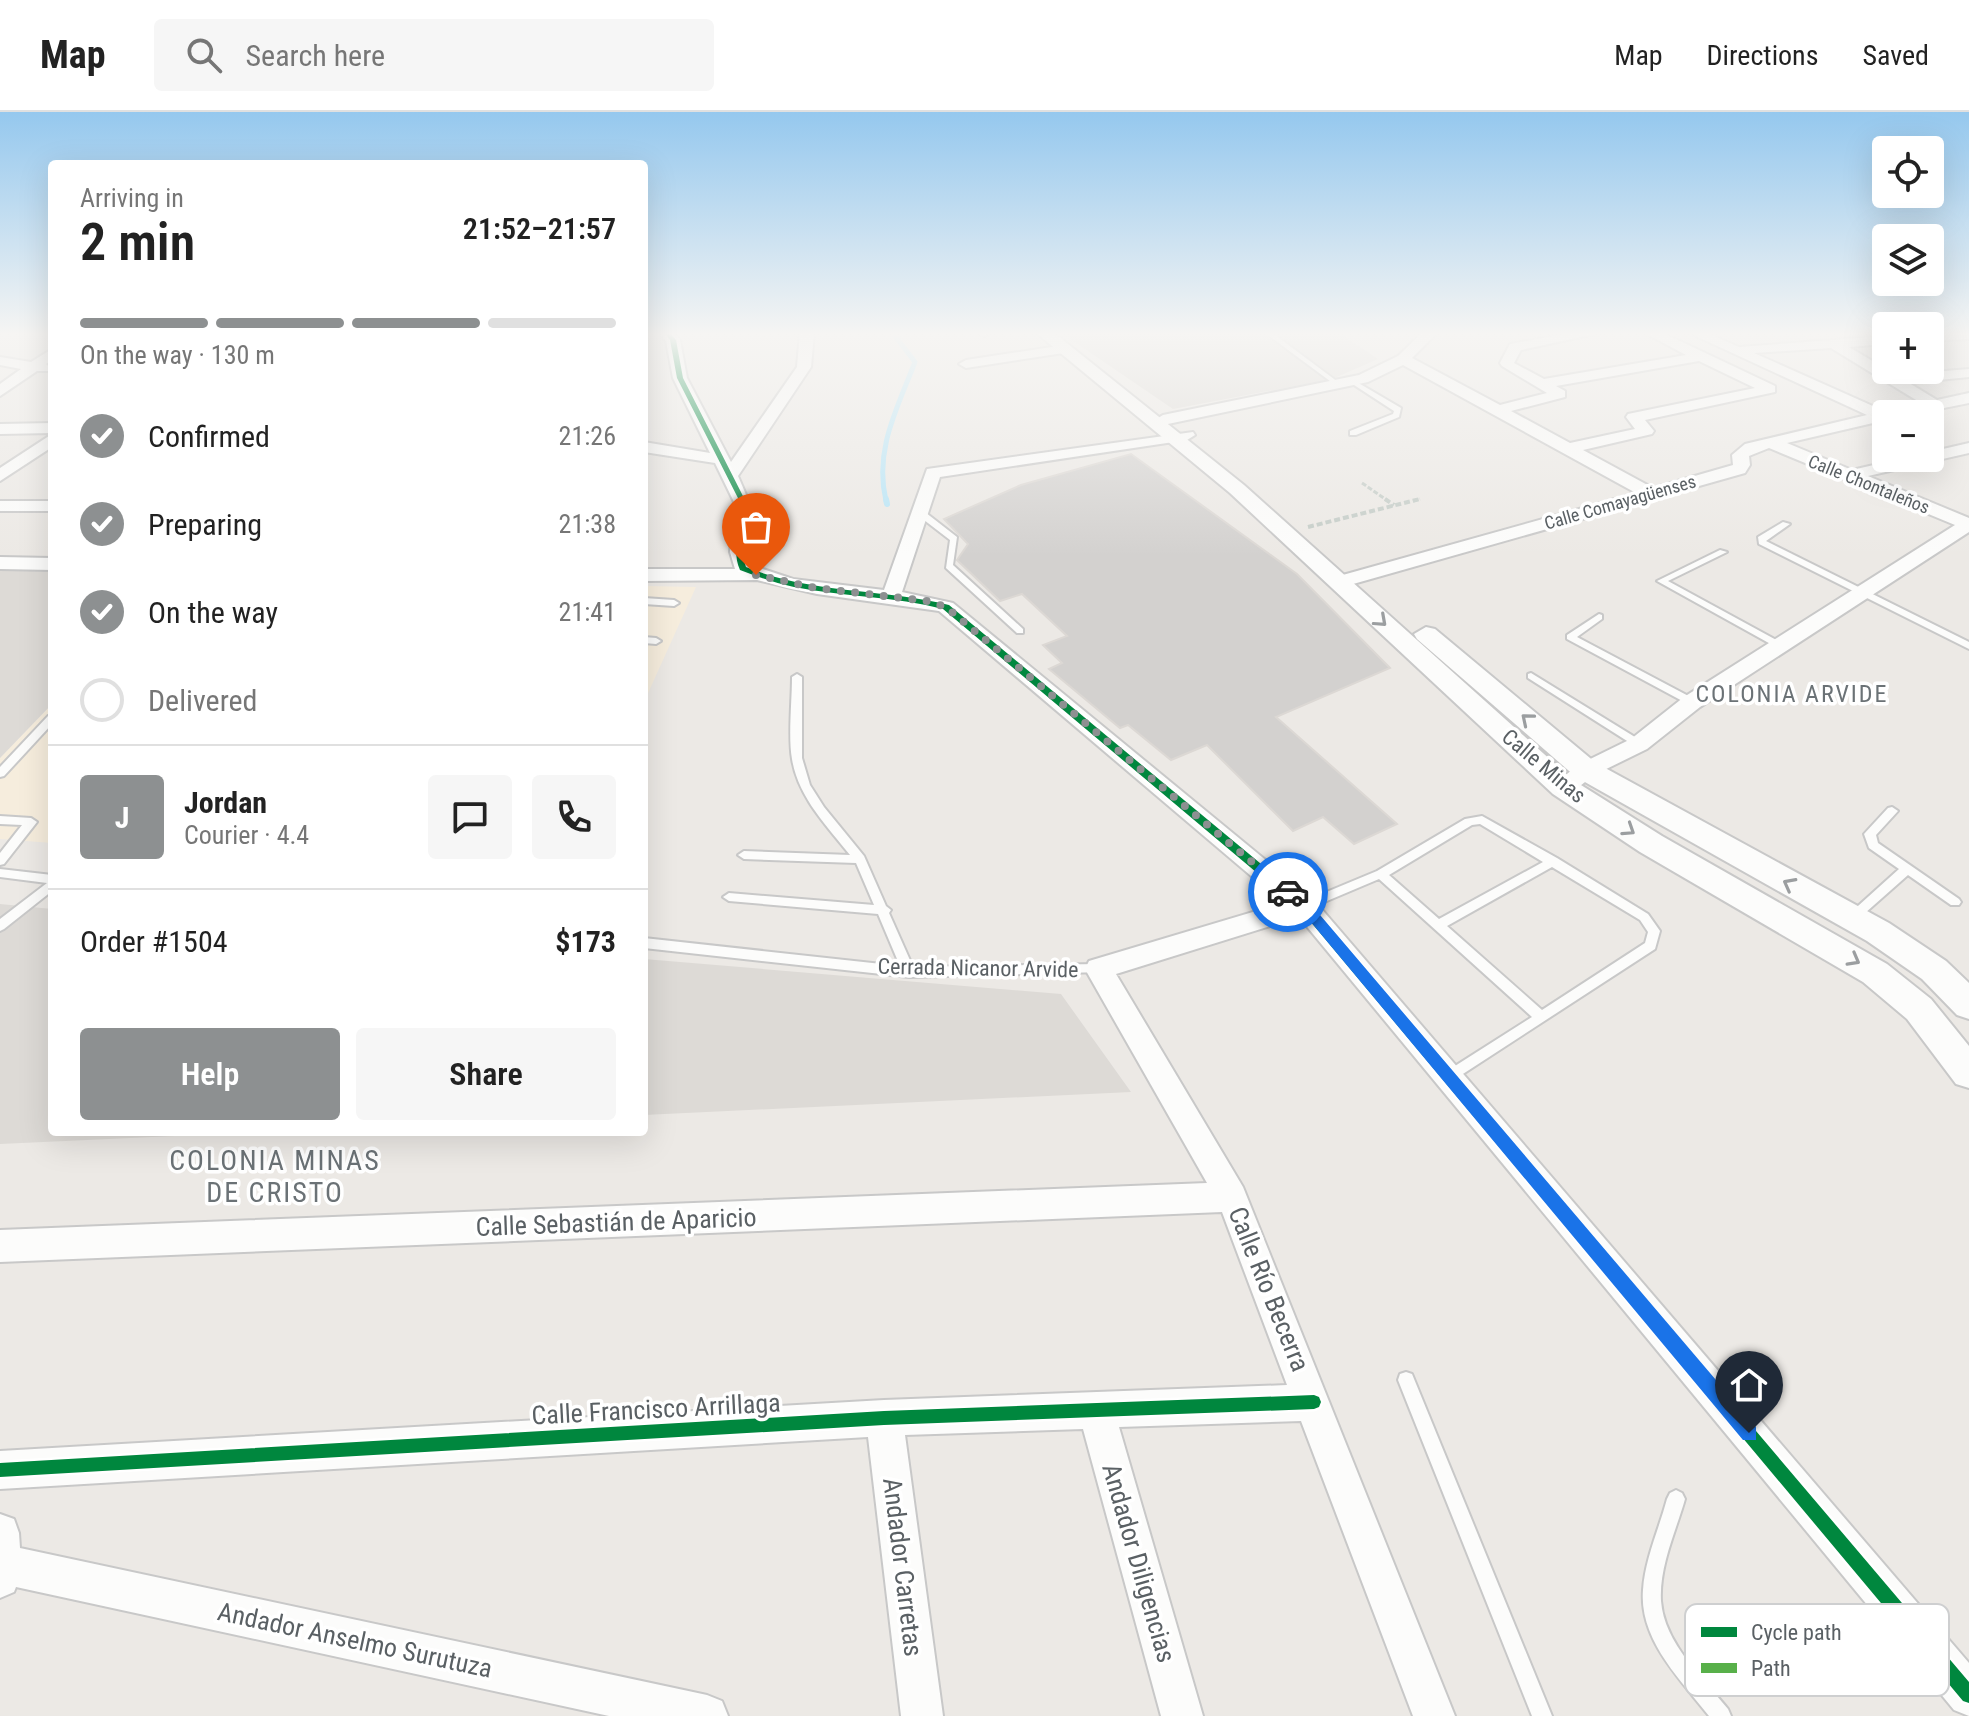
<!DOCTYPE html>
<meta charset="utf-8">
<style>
:root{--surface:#fff;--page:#f6f6f6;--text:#222;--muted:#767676;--line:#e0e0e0;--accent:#8d9091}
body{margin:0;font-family:"Roboto Condensed",sans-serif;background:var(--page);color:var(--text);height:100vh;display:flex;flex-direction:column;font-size:30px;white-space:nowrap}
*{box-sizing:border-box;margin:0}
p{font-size:26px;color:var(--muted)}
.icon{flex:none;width:44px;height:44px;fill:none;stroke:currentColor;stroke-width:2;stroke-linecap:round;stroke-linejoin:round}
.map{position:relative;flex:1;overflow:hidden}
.sheet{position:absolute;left:48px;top:48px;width:600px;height:976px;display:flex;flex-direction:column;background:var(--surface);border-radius:8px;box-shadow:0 8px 32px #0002}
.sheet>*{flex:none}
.tools{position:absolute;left:1872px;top:24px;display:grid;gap:16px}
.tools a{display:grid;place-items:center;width:72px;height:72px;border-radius:8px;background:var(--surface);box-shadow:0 8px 32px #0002;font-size:40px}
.pin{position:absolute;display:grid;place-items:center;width:68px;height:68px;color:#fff;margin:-82px -34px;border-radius:50% 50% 50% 0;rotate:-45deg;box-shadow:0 0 8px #0007}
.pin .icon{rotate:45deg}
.courier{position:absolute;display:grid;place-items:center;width:80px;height:80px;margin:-40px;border:6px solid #1a73e8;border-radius:50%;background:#fff;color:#222;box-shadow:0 2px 10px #0007}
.summary em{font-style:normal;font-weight:600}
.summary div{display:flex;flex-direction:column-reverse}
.summary{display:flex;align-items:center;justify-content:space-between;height:136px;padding:0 32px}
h1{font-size:52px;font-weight:600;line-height:60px}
.bar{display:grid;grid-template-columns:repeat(4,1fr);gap:12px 8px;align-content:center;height:96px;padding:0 32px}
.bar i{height:10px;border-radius:6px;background:var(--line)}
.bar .selected{background:var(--accent)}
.bar p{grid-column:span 4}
.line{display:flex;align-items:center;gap:20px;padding:0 32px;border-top:2px solid var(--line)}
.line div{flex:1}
.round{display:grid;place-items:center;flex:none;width:84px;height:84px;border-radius:8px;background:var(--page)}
ol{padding:0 32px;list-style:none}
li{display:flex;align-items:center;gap:24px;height:88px}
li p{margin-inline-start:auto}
li .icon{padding:8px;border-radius:50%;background:var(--accent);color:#fff;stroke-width:4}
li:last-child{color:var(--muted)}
li i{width:44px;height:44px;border:4px solid var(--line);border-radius:50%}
.action{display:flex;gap:16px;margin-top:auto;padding:16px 32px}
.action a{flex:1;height:92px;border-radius:8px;background:var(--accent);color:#fff;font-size:32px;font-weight:600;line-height:92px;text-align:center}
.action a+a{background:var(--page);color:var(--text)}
header{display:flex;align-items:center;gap:48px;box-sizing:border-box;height:112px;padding:0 40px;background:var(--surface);border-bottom:2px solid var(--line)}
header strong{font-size:38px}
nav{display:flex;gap:44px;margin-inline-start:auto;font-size:28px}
.search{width:560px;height:72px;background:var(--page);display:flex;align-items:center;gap:20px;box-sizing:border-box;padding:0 28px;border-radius:8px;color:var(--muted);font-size:30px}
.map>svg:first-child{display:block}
</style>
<header>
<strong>Map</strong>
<div class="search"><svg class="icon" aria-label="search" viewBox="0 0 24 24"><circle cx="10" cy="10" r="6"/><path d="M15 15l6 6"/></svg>Search here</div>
<nav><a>Map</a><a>Directions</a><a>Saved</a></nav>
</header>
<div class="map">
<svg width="1969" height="1604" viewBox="0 0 1969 1604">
<rect width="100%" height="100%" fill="#ece9e5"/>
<path fill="#f6eddd" d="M644,474L696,475L644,590Z
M52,592V731L0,727V646Z"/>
<path fill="#dddad6" d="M1060,220H1338L1378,247L1332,267L1173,297Z
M0,458L52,459V592L0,646Z
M0,792L52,797V1020H262L0,1032Z
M644,847L1061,882L1131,980L644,1003Z"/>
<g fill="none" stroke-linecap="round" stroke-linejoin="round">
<path stroke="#b8e5f7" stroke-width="5" d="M886,389C874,338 897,297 915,250L892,220"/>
<path stroke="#b8e5f7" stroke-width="6" d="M886,387L887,392"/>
</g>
<path fill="#d3d1cf" stroke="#dcd8d4" stroke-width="2" d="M1131,342L1297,462L1390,556L1276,605L1397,712L1354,732L1323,705L1293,719L1207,633L1171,648L1128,613L1120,616L1049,557L1062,551L1043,533L1067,524L1022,482L1000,489L957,448L968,432L944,407L1021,373Z"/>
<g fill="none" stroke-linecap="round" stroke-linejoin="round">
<g stroke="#c8c8c8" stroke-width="4">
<path id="service" d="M1264,220H1271L1342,273V275H1338Z
M1351,269H1355L1401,296L1399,305L1356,323H1350V319L1393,302L1394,299L1351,271Z
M915,397H921L957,425L953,453L1023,517V521H1017L946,456L950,428L915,401Z
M1783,410L1790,412L1766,429L1969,530V537L1759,432L1758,425Z
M1720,438L1727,440L1668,469L1782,531V535H1776L1657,469Z
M644,486L674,488L679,491L674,494L644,492Z
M1599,502L1602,503V507L1577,525L1696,588V592H1688L1567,527V523Z
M644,525L656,526L661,529L656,532L644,531Z
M1531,561L1643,630L1644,632L1643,634H1635L1528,566V562Z
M797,562L802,565V646L810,673L824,695L864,744L886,794L891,798L889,801L913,855L1099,852L1103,854L1105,857L1103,860L909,865L644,836V826L900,854L878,802L729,789L723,785L729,781L874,793L856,751L744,747L738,743L744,739L850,743C827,714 798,685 792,647C788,625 792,589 792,565Z
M52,603V612L4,664L0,665V655L48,604Z
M1892,695L1898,699L1876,723L1878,731L1959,787L1961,790L1959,793H1951L1908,763L1856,809H1848L1846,806L1848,803L1899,757L1869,736L1864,722L1888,696Z
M0,704L31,706L37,710L4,752L0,753V741L22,713L0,712Z
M1482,704L1557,746L1648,802L1660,819L1655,837L1449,971L1444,969L1442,965L1444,961L1532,905L1379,767L1308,797H1300L1298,794L1300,791L1377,759L1465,707ZM1480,712L1543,750L1439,807L1389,763L1472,713ZM1552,755L1640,808L1648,820L1645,831L1542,898L1447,814Z
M0,757L52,763V779L4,817L0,819V807L47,771L0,765Z
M1406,1260L1412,1262L1552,1604H1532L1398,1268L1400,1262Z
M1676,1378L1682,1381L1685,1387C1676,1419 1659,1454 1661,1489C1664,1531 1703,1566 1728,1597L1731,1604H1709C1681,1568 1639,1528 1643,1478C1645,1447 1659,1417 1667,1387L1670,1381Z"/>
</g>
<g stroke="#c8c8c8" stroke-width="4">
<path id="minor" d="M659,220H673L680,228L687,266L731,350L797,255L800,220H814L811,255L738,364L753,399L748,440L751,453L793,467L884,478L927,357L1193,320L1195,323L1187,328L940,365L902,480L953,491L1313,787L1969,1551V1604L1954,1598L1299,805L1116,862L1243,1075L1455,1604H1413L1301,1309L1119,1315L1203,1604H1161L1083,1317L905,1323L943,1604H901L868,1325L0,1377V1339L884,1288L1287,1273L1222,1100L0,1150V1118L1207,1071L1085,857L1089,849L1283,791L939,499L817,482L757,468L644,469V457H735L730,440L734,390L715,351L644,340V330L710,341L673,266L666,229Z
M974,220H991L984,224Z
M1423,220H1438L1412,246L1500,293L1547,281L1502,254L1500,251L1510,232L1575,220H1604L1521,238L1514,251L1544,267L1686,243L1643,220H1661L1775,274V280L1645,308L1654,319L1652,322L1583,338L1653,376L1733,353L1732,343L1745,332L1867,303L1687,220H1705L1739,235L1886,224V232L1849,235L1896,263L1969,257V265L1909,271L1937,288L1969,281V291L1914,302H1886V308L1787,331L1852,358L1904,346H1930V340L1969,331V341L1868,364L1969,406V420L1700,595L1647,637L1594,663L1571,681H1555L1551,675L1578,653L1631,627L1684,585L1955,413L1769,336L1749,344L1750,353L1745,361L1339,476L1332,474V466L1636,381L1403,253L1368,270L1163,313L1155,308L1163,303L1359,263L1398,244ZM1831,236L1921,291L1884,299L1754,241ZM1699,249L1755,276L1628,302L1626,305L1635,317L1570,331L1511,299L1565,285V279L1556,274Z
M1969,220V227L1930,229V221Z
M1065,233L1072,237L1070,240L966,256L959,252L966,248Z
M52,237V248L46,252L51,256L49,259H37L0,284V272L21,257L0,253V245L31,250Z
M52,311V321L0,322V312Z
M52,322V335L0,369V356Z
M0,389H52V399H0Z
M0,445L52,446V458L0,457Z
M0,1402L14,1407L19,1421L20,1436L707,1583L722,1589L728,1604H609L16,1475L14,1480L0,1486Z"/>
</g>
<g stroke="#c8c8c8" stroke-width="4">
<path id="tertiary" d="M1035,220H1053L1244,373L1573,668L1662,724L1887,852L1931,887L1969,934V976L1956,972L1907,907L1863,870L1640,740L1553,682L1230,381Z
M1426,515L1435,517L1596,651L1889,811L1946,849L1969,871V907L1957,903L1922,867L1867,829L1576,665L1417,527L1414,522Z"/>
</g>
<path stroke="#c4ccc7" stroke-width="3" stroke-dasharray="5 2" stroke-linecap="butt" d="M1362,371L1388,389
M1413,389L1420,387"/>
<path stroke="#c4ccc7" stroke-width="4" stroke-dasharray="6 3" stroke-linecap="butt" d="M1385,387L1394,393
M1308,415L1420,387"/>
<use href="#service" fill="#fcfcfb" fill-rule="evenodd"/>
<use href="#minor" fill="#fcfcfb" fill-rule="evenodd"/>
<use href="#tertiary" fill="#fcfcfb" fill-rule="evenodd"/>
<g stroke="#fff" stroke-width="5">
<path id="cycleway" d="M664,220H669L676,228L683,266L746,390C750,412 738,433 746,455C812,482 880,476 949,493L1308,791L1969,1570V1591L1963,1589L1300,797L943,497C894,484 844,485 794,475C775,471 758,465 740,458C730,436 743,413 740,390L677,266L670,228Z
M1314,1283L1319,1285L1321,1290L1319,1295L1314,1297L884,1313L0,1365V1351L884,1299Z"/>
</g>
<use href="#cycleway" fill="#00873e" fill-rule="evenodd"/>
</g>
<defs><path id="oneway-chevron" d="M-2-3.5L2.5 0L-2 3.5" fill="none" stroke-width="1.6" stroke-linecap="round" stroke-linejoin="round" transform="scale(2)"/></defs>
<g stroke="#9b9ea0">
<use href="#oneway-chevron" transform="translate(1381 509) rotate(42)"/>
<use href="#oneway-chevron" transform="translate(1527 607) rotate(-140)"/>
<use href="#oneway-chevron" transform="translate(1629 718) rotate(33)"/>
<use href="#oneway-chevron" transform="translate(1789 772) rotate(-152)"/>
<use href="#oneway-chevron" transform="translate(1854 848) rotate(29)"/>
</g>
<linearGradient id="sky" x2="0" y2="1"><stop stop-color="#95c8ee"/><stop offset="0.5" stop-color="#f6f5f3"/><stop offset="1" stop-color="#f6f5f3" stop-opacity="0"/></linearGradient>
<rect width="1969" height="444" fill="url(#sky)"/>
<path fill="#1a73e8" d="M1284,777H1293L1309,790L1756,1315V1328H1743L1300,797L1284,783Z"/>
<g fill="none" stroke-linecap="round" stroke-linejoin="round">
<path stroke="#8d9091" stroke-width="8" stroke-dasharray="0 14.4" d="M756,463L816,476L927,489L946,495L1288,780"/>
</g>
<g text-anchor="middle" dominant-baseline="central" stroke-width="7" stroke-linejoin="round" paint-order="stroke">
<g font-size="18" fill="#5a6064" stroke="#fff">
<text transform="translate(1869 372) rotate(22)">Calle Chontaleños</text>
<text transform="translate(1620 390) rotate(-16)">Calle Comayagüenses</text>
</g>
<g font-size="22" fill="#5a6064" stroke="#fff">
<text transform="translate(1544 654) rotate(40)">Calle Minas</text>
<text transform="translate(978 856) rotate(1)">Cerrada Nicanor Arvide</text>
</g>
<g font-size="24" letter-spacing="2" fill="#6b7276" stroke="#fff">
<text x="1792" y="582">COLONIA ARVIDE</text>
</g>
<g font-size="26" fill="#5a6064" stroke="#fff">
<text transform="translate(616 1110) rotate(-2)">Calle Sebastián de Aparicio</text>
<text transform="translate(1269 1177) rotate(68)">Calle Río Becerra</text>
<text transform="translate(656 1297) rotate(-3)">Calle Francisco Arrillaga</text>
<text transform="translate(1139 1451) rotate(74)">Andador Diligencias</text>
<text transform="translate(903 1455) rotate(83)">Andador Carretas</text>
<text transform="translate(355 1528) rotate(12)">Andador Anselmo Surutuza</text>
</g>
<g font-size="28" letter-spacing="2" fill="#6b7276" stroke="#fff">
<text x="275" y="1048">COLONIA MINAS<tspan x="275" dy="32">DE CRISTO</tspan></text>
</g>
</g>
<rect x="1685" y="1492" width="264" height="92" rx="12" fill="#fff" stroke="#cecfd0" stroke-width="2"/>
<rect x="1701" y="1515" width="36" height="10" fill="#00873e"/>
<rect x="1701" y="1551" width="36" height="10" fill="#58b04a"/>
<g font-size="22" fill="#5a6064">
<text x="1751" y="1528">Cycle path</text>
<text x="1751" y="1564">Path</text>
</g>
</svg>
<div class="tools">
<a><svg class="icon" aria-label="locate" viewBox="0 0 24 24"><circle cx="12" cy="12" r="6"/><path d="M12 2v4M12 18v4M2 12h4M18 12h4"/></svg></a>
<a><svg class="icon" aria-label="layers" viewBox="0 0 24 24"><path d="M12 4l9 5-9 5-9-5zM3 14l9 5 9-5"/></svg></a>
<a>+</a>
<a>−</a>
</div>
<div class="pin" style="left:756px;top:463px;background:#ea580c"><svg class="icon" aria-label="bag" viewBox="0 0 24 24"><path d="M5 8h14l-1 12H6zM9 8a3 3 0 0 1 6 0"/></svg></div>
<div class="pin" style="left:1749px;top:1321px;background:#1f2937"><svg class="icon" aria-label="home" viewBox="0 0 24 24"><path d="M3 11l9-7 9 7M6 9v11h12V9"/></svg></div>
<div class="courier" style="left:1288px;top:780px"><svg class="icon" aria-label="car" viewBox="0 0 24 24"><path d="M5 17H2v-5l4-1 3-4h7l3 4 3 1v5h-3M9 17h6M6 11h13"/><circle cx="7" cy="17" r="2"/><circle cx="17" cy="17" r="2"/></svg></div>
<section class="sheet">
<div class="summary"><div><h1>2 min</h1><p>Arriving in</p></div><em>21:52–21:57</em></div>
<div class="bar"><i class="selected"></i><i class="selected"></i><i class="selected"></i><i></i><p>On the way · 130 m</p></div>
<ol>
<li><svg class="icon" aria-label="check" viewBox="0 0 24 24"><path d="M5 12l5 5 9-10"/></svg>Confirmed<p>21:26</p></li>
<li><svg class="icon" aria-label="check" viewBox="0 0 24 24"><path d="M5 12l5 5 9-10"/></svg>Preparing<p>21:38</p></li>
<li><svg class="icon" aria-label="check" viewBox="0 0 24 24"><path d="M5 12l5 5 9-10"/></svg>On the way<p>21:41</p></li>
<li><i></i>Delivered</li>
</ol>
<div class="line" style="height:144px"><b class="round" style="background:var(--accent);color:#fff">J</b><div><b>Jordan</b><p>Courier · 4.4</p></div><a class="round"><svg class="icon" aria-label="chat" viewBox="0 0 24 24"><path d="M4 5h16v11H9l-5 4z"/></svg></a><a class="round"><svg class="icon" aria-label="phone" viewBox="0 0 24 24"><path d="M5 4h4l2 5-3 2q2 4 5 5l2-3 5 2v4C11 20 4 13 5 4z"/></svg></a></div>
<div class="line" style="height:104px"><div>Order #1504</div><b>$173</b></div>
<div class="action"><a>Help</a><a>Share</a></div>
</section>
</div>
